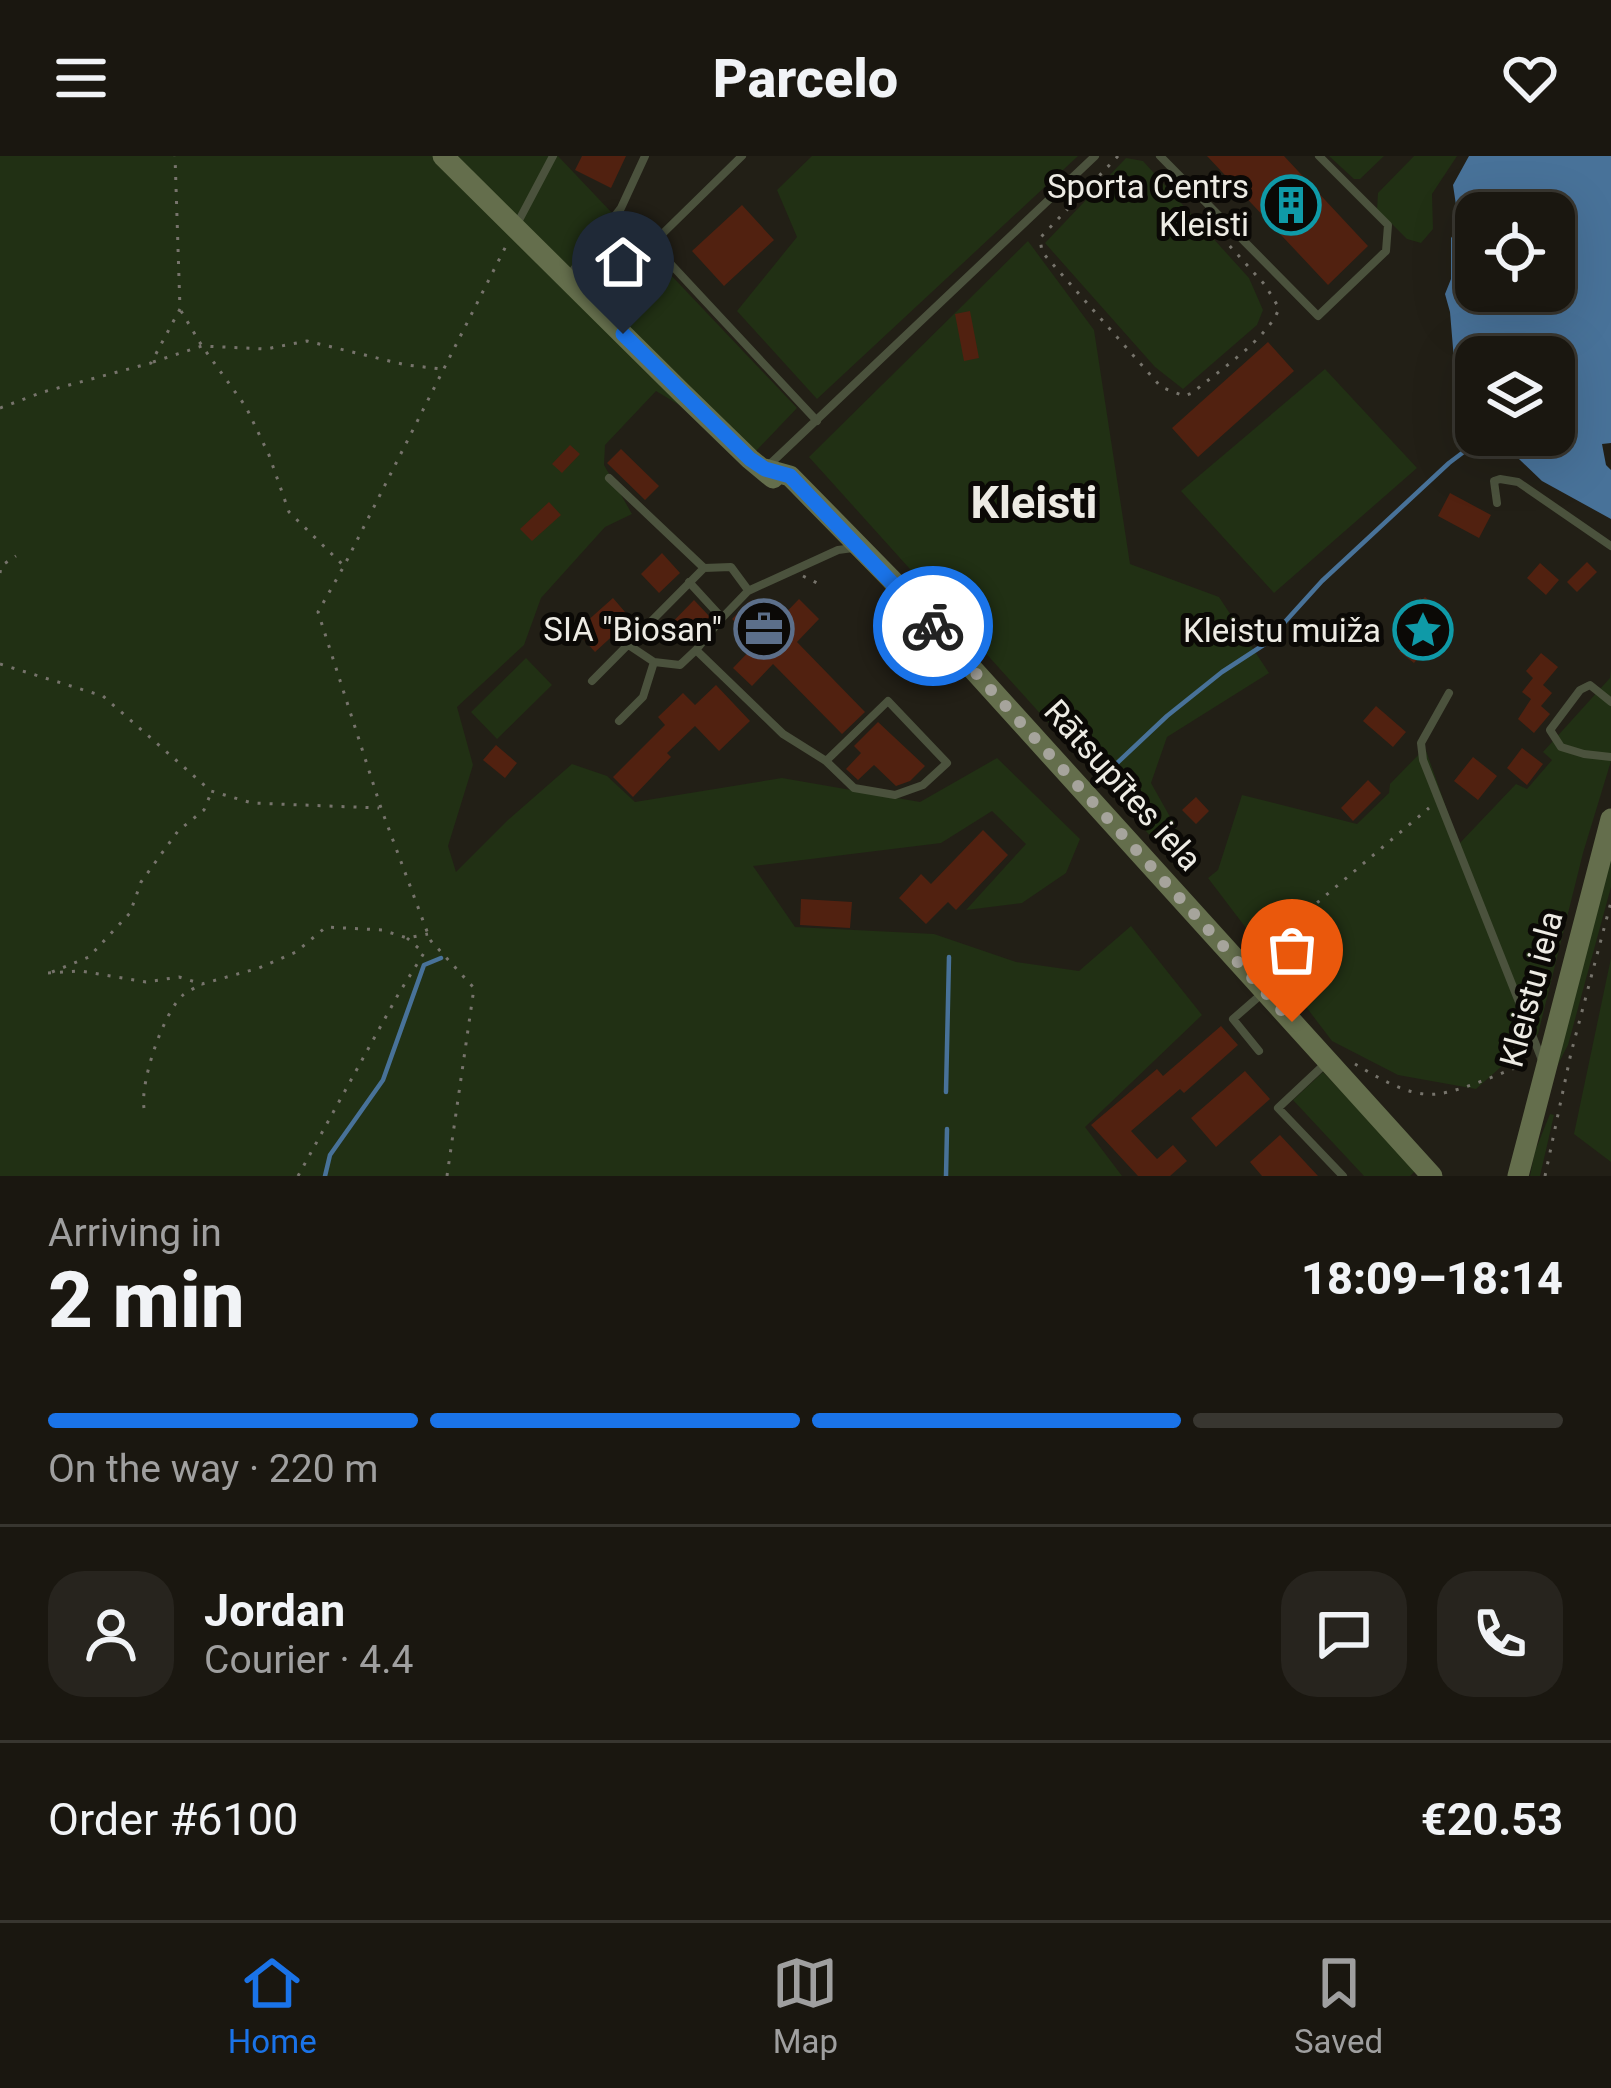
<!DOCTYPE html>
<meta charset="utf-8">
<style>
:root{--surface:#1a1710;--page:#27241e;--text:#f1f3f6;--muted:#9f9f9f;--line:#383630;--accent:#1a73e8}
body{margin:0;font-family:Roboto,sans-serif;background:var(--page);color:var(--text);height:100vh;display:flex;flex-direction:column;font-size:45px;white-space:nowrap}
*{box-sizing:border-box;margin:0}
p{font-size:39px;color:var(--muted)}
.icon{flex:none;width:66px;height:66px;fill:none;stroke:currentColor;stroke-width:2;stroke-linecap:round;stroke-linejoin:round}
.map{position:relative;height:1020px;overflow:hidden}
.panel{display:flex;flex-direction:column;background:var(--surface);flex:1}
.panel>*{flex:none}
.controls{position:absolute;left:1455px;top:36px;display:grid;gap:24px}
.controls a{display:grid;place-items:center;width:120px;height:120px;border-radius:24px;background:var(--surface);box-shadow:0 12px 48px #0002,0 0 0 3px var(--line);font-size:60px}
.pin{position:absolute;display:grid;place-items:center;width:102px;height:102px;color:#fff;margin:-123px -51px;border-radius:50% 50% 50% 0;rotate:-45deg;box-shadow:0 0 12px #0007}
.pin .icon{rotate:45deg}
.courier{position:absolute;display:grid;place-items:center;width:120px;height:120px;margin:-60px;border:9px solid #1a73e8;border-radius:50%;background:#fff;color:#222;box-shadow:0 3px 15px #0007}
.overview em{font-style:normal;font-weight:800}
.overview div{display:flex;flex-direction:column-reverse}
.overview{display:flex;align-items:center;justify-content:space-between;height:204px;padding:0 48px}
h1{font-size:78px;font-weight:800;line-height:90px}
.bar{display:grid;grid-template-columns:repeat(4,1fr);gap:18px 12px;align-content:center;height:144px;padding:0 48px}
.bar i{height:15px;border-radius:9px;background:var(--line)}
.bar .current{background:var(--accent)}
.bar p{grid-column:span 4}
.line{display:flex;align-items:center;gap:30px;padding:0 48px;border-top:3px solid var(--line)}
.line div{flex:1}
.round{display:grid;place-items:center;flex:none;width:126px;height:126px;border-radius:36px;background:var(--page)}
header{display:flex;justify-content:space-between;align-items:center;height:156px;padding:0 48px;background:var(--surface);font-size:54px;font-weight:800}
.dock{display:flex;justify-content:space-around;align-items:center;height:168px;border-top:3px solid var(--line);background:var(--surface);font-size:33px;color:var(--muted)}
.dock a{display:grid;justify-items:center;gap:6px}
.dock .current{color:var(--accent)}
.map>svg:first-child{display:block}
</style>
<header><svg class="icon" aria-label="menu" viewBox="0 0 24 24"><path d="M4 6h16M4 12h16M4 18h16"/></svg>Parcelo<svg class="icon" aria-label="heart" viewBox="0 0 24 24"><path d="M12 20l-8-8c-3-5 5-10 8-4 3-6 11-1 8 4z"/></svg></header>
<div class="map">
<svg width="1611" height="1020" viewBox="0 0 1611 1020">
<rect width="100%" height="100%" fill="#221f16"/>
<path fill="#213014" d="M0,0H558L797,252L756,295L656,235L605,289L604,309L632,358L605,371L541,442L524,489L457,551L473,609L448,690L456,716L508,664L572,608L607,620L635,646L782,622L920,646L997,602L1080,683L1066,717L1022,747L966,754L1026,688L992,655L941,687L753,710L795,771L934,778L1016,806L1079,815L1131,770L1202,859L1085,971L1122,1020H0Z
M812,0H1078L817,243L737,155L797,81L777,34Z
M1329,0H1384L1360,23H1354Z
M1414,0H1457L1432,38L1433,73L1421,87L1407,83L1377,53L1378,37Z
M1126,2L1143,5L1249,122L1263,154L1257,169L1183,233L1155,211L1045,87Z
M1028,85L1094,174L1130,408L1219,441L1269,517L1167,581L1151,627L1192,700L1182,715L809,301Z
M1325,213L1417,312L1274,437L1181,335Z
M526,502L552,529L497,583L471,556Z
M1611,512V605L1583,697L1538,878L1476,933L1398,919L1332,885L1208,722L1218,714L1242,639L1357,668L1389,637L1390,628L1425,592L1459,688L1516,628L1527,633L1552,604L1543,596L1610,522Z
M1611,696V731L1568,889L1556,912Z
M1611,802V1006L1574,978Z
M1323,916L1416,1014L1410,1020H1364L1293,944Z
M1550,958L1554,959L1540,1020H1530L1535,995Z"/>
<path fill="#487299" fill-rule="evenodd" d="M1469,0H1611V287L1602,288L1606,309L1611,314V363L1542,325L1494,279H1554V201H1476V234L1469,216H1455L1450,156L1445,138L1451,123V82L1460,69L1462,55L1456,49L1453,29ZM1476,57H1554V135H1476Z"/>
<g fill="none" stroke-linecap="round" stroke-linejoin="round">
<path stroke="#487299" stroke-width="4.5" d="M1098,625L1167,560L1222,516L1265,488L1322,425L1449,307L1486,279
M946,936L949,801
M325,1020L330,999L383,924L424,809L441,802
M946,1020L947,973"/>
</g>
<path fill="#512110" d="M582,0H626L611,32L575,14Z
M1207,0H1284L1368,90L1328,129Z
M742,49L774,84L724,130L692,95Z
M970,155L979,202L964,205L955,158Z
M1268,186L1294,215L1198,301L1172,272Z
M570,289L580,298L562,317L552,308Z
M621,293L659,330L645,344L607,307Z
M1450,337L1491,359L1479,382L1438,360Z
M549,346L561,359L532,385L520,373Z
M662,397L680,417L659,437L641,418Z
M1587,406L1597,416L1577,436L1567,426Z
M1540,407L1559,424L1546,439L1527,422Z
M1425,441L1448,460L1446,462L1449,465L1414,507L1399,495L1411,482L1406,476L1416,464L1408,456L1420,442L1422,444Z
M613,442L631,463L595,496L576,475Z
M799,443L819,463L797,486L865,556L842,578L773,508L752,530L733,512L757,487L732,463L750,445L774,469Z
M694,444L710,461L695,474L688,466L665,488L658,481Z
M1541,497L1558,511L1543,529L1552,537L1541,550L1550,558L1534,577L1518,563L1531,543L1522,536L1533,522L1526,515Z
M716,529L750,565L719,595L695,570L667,597L671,601L633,641L613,621L665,569L658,561L683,537L695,549Z
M1376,550L1406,576L1393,591L1363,565Z
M878,566L925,610L910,625L896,630L874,609L858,624L846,613L861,597L854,590Z
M496,589L517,607L505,622L483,604Z
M1522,592L1543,608L1527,629L1507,612Z
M1473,601L1497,620L1478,644L1454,625Z
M1368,624L1381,637L1353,665L1341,652Z
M1196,641L1209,655L1196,668L1182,654Z
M983,674L1008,699L956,754L948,746L926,768L899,742L921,718L931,728Z
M801,743L852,746L850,772L800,769Z
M1221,870L1238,889L1184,937L1180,933L1131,975L1157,1003L1173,989L1187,1005L1170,1020H1138L1091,969L1157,913L1163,920Z
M1245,915L1270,943L1216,991L1191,962Z
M1280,979L1318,1020H1262L1250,1006Z"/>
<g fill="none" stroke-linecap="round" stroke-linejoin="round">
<path stroke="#77746c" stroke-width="3" stroke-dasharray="3 9" stroke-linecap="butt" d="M1118,0L1040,82L1042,96L1161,231L1184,240L1192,237C1216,217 1270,181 1279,152L1265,129L1201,58
M181,155L202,190L246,251L269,299L289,356L344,410
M153,206L202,190L266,193L307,185L406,209L442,213
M0,252L43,236L151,207L180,153L175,0
M0,417L1,410L16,400
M803,420L817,427
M0,508L103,540L211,635L252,647L379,652
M1253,801L1429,652
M52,816L89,801L130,757L141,726L178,675L204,654L211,637
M48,817L81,815L146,826L179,821L202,828L259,812L296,796L326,771L382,774L407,782L428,778
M1355,908C1379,922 1408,941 1437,938C1459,936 1507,915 1529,906
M144,952C140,926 163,857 183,839C188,835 195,832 200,829
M298,1020L399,837L424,797L407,782
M447,1020L474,832L431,785L428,778L381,652L318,456L344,410L508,86
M1545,1020L1571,897L1611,746"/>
<path stroke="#4b523d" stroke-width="8" d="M742,0L652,88L817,265
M1160,0L1318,160L1386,95L1388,69L1319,0
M517,68L553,0
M568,121L621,52L645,0
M769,309L1095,0
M609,322L704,412
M1497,347L1494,325L1500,323L1518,326L1611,390
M689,426L722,462
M627,488L654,506
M592,525L704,412L731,411L748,434
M1449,537L1421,587L1423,604L1542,904
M888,545L947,607L923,629L895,639L854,632L826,605Z
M1611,546L1590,529L1580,534L1550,574L1561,591L1584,598L1611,601
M619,565L643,541L654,506L680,509L696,494
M826,605L783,578L696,494L722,462L748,435L838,394L853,392
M1259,895L1233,863L1264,836
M1326,907L1278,952L1343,1020"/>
<path stroke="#646e4c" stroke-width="21" d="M443,0L680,235L750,303L773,322
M765,313L790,320L891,423L1432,1020
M1518,1020L1611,663"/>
</g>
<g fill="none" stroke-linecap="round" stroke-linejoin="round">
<path stroke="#a6a49c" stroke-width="12" stroke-dasharray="0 21.6" d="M933,470L1292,866"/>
<path stroke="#1a73e8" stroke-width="15" d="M623,178L750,303L765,313L790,320L933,470"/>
</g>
<defs>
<g id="building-ring" transform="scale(3)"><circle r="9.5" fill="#0b0906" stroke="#0f9aa8" stroke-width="1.5"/><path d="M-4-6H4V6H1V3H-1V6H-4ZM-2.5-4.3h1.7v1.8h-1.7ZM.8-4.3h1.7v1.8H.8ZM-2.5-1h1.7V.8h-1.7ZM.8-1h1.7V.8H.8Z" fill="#0f9aa8"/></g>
<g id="office-ring" transform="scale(3)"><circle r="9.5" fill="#0b0906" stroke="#5c6f8a" stroke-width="1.5"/><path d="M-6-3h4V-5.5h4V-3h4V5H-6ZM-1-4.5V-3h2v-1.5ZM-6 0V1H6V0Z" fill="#5c6f8a"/></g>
<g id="sight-ring" transform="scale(3)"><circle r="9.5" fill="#0b0906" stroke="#0f9aa8" stroke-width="1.5"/><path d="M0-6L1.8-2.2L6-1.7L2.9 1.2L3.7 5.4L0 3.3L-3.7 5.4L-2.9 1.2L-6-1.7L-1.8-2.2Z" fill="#0f9aa8"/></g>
</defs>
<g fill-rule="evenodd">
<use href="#building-ring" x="1291" y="49"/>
<use href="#office-ring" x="764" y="473"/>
<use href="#sight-ring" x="1423" y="474"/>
</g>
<g text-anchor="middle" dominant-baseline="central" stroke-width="10" stroke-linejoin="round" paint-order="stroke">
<g font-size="33" fill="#edebe4" stroke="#0b0906" text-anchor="end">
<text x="1249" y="30">Sporta Centrs<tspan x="1249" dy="38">Kleisti</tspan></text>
<text x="722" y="473">SIA "Biosan"</text>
<text x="1381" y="474">Kleistu muiža</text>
</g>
<g font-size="33" fill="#edebe4" stroke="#0b0906">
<text transform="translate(1123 629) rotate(48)">Rātsupītes iela</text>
<text transform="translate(1531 833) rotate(-75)">Kleistu iela</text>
</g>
<g font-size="45" font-weight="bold" fill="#edebe4" stroke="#0b0906">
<text x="1034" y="346">Kleisti</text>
</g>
</g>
</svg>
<div class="controls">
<a><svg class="icon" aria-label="locate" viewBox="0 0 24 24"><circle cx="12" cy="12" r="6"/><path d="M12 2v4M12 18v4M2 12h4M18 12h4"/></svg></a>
<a><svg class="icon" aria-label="layers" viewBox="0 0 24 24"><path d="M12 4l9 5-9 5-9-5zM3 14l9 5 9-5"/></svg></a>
</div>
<div class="pin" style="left:1292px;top:866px;background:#ea580c"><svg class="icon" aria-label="bag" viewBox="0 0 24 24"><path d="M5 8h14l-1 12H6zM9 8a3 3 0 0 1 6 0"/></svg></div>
<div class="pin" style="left:623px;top:178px;background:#1f2937"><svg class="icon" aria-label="home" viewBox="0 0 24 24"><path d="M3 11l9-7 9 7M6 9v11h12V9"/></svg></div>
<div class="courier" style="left:933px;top:470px"><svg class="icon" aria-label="bike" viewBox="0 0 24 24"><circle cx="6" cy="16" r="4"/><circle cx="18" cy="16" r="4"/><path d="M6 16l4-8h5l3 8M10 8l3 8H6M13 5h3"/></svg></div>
</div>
<section class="panel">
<div class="overview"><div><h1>2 min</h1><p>Arriving in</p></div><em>18:09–18:14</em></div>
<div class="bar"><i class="current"></i><i class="current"></i><i class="current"></i><i></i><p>On the way · 220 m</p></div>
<div class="line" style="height:216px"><a class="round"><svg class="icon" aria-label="person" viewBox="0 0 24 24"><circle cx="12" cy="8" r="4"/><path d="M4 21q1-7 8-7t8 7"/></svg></a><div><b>Jordan</b><p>Courier · 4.4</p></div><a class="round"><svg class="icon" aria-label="chat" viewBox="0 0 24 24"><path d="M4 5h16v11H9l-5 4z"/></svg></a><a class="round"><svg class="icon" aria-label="phone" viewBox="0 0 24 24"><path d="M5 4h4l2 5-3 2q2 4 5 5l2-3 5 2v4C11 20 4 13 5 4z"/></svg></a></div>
<div class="line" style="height:156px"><div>Order #6100</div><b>€20.53</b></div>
</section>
<nav class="dock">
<a class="current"><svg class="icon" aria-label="home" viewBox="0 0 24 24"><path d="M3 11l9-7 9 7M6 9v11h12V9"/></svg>Home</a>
<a><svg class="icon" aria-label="map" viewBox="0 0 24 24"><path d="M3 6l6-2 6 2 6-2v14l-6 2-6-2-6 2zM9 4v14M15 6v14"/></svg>Map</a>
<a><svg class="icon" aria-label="saved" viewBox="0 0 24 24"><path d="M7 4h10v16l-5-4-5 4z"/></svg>Saved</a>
</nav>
